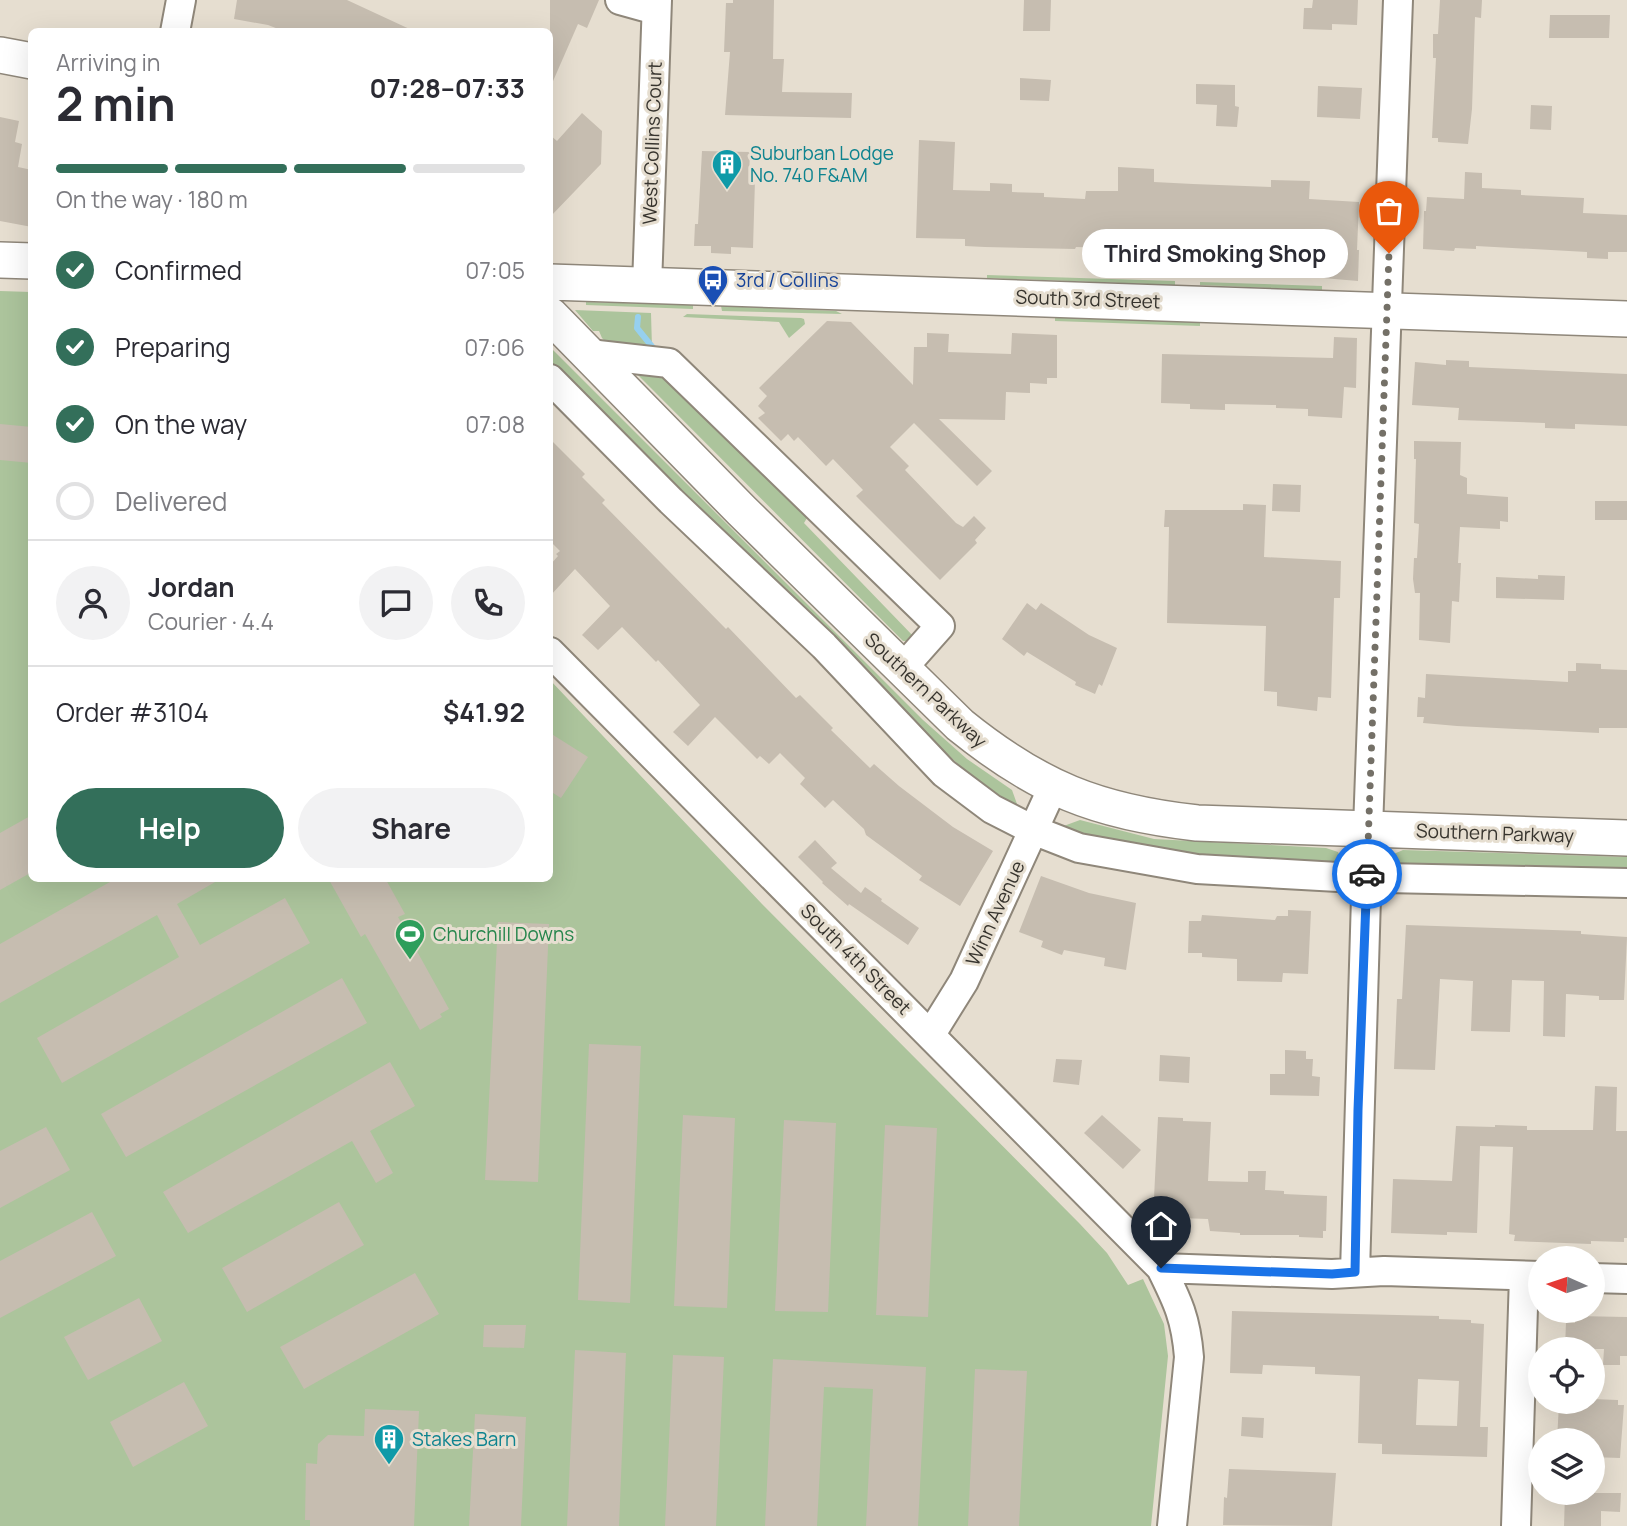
<!DOCTYPE html>
<meta charset="utf-8">
<style>
:root{--surface:#fff;--page:#f2f2f3;--text:#2b2b33;--muted:#7c7c81;--line:#e1e1e2;--accent:#336f5a}
body{margin:0;font-family:Manrope,sans-serif;background:var(--page);color:var(--text);height:100vh;display:flex;flex-direction:column;font-size:26px;white-space:nowrap}
*{box-sizing:border-box;margin:0}
p{font-size:23px;color:var(--muted)}
.icon{flex:none;width:38px;height:38px;fill:none;stroke:currentColor;stroke-width:2;stroke-linecap:round;stroke-linejoin:round}
.map{position:relative;flex:1;overflow:hidden}
.details{position:absolute;left:28px;top:28px;width:525px;height:854px;display:flex;flex-direction:column;background:var(--surface);border-radius:10px;box-shadow:0 7px 28px #0002}
.details>*{flex:none}
.needle{width:46px;rotate:273deg}
.buttons{position:absolute;left:1528px;top:1246px;display:grid;gap:14px}
.buttons a{display:grid;place-items:center;width:77px;height:77px;border-radius:50%;background:var(--surface);box-shadow:0 7px 28px #0002;font-size:35px}
.pin{position:absolute;display:grid;place-items:center;width:60px;height:60px;color:#fff;margin:-72px -30px;border-radius:50% 50% 50% 0;rotate:-45deg;box-shadow:0 0 7px #0007}
.pin .icon{rotate:45deg}
.courier{position:absolute;display:grid;place-items:center;width:70px;height:70px;margin:-35px;border:5px solid #1a73e8;border-radius:50%;background:#fff;color:#222;box-shadow:0 2px 9px #0007}
.bubble{position:absolute;height:49px;border-radius:24px;background:var(--surface);box-shadow:0 7px 28px #0002;font-size:23px;font-weight:700;line-height:49px;text-align:center}
.overview em{font-style:normal;font-weight:700}
.overview div{display:flex;flex-direction:column-reverse}
.overview{display:flex;align-items:center;justify-content:space-between;height:119px;padding:0 28px}
h1{font-size:46px;font-weight:700;line-height:52px}
.bar{display:grid;grid-template-columns:repeat(4,1fr);gap:10px 7px;align-content:center;height:84px;padding:0 28px}
.bar i{height:9px;border-radius:5px;background:var(--line)}
.bar .active{background:var(--accent)}
.bar p{grid-column:span 4}
.line{display:flex;align-items:center;gap:18px;padding:0 28px;border-top:2px solid var(--line)}
.line div{flex:1}
.round{display:grid;place-items:center;flex:none;width:74px;height:74px;border-radius:37px;background:var(--page)}
ol{padding:0 28px;list-style:none}
li{display:flex;align-items:center;gap:21px;height:77px}
li p{margin-inline-start:auto}
li .icon{padding:7px;border-radius:50%;background:var(--accent);color:#fff;stroke-width:4}
li:last-child{color:var(--muted)}
li i{width:38px;height:38px;border:4px solid var(--line);border-radius:50%}
.primary-button{display:flex;gap:14px;margin-top:auto;padding:14px 28px}
.primary-button a{flex:1;height:80px;border-radius:42px;background:var(--accent);color:#fff;font-size:28px;font-weight:700;line-height:80px;text-align:center}
.primary-button a+a{background:var(--page);color:var(--text)}
.map>svg:first-child{display:block}
</style>
<div class="map">
<svg width="1627" height="1526" viewBox="0 0 1627 1526">
<rect width="100%" height="100%" fill="#e6ded0"/>
<path fill="#acc49c" d="M987,275L1175,281V285L987,278Z
M1200,282L1322,286V290L1200,285Z
M0,291L31,292L32,878H550V680L762,904L1080,1224L1107,1253L1128,1285L1143,1279L1164,1324L1168,1356L1151,1526H0Z
M586,302L693,305V309L586,305Z
M721,306L836,311L842,314L722,311Z
M575,310L651,313L652,348L613,350L602,338L599,331H593Z
M687,314L801,318L804,319L805,324L789,338L779,322L683,317Z
M1055,317L1200,322V326L1055,321Z
M550,347L923,720L967,759L1012,790L1017,804L1015,805L986,790L917,726L721,528L709,527L550,368Z
M630,367L659,371L807,518L804,523L915,638L910,641H903Z
M1080,820L1154,839L1326,848L1338,852L1343,863L1236,860L1126,847L1061,827Z
M1403,850L1627,857V872L1385,865L1389,856Z"/>
<g fill="none" stroke-linecap="round" stroke-linejoin="round">
<path stroke="#96d0ef" stroke-width="6" d="M638,317L637,328L654,349"/>
</g>
<path fill="#c6bdb0" fill-rule="evenodd" d="M237,0H347L416,32H286L268,25L234,19Z
M550,0H599L587,28L578,24L550,88Z
M733,0H774L773,59H784L782,92L852,93L851,118L725,115L730,52H724L726,3H733Z
M1024,0H1051L1050,31H1023Z
M1313,0H1358L1357,25L1332,24V30L1303,29L1304,8H1312Z
M1440,0H1482L1481,18L1475,17L1472,109L1468,144L1438,142V138H1432L1436,58H1433V34H1438Z
M1550,15H1610L1609,38H1549Z
M1020,78L1051,80L1049,101L1020,100Z
M1196,84L1235,85V106L1239,107L1237,127L1216,126L1217,105L1196,104Z
M1318,86L1362,88L1360,119L1317,117Z
M1531,105L1552,106L1551,130L1530,129Z
M582,113L602,131L601,164L550,217V135L557,141Z
M0,117L19,121L15,142L22,144L18,167L32,170V227L0,221Z
M919,140L955,142L953,190L990,191V183L1012,184V192L1044,193V197L1085,199L1086,191H1118V167L1154,169V182L1193,184L1271,187V180L1310,181L1309,199L1359,202L1357,250H1359L1358,281L1311,277L1312,255L1263,254V249L1230,248V254L1187,253L1164,251V243L1107,241V248L1076,247L1075,249L985,247L965,246V239L916,238Z
M702,151L750,152L749,175L752,176V179L755,180L753,248L731,247V254L711,253V246H694L695,224H698Z
M1465,172L1482,173V188L1521,190V195L1584,198L1583,213L1627,215V252H1608V259L1587,258V252L1476,246V249L1455,248L1454,251L1423,249L1424,211H1426L1427,197L1464,199Z
M827,321L851,322L913,385L914,347H927V333L949,334L948,352L1011,354L1012,333L1057,335V378H1047V384L1030,383V393L1006,392L1005,420L939,419L992,471L977,486L914,423L890,447L909,466L905,470L956,523L963,527L974,516L986,528L975,540L977,543L940,580L856,496L863,490L833,459L826,466L798,437L794,441L788,434L781,441L758,418L765,413L758,406L767,396L759,388Z
M1334,337L1357,338L1356,388L1344,387L1342,418L1308,416V409L1276,408V405L1225,404V410L1190,409V404L1161,403L1162,354L1333,358Z
M1446,360L1469,361V367L1627,374V426L1575,424V429L1545,428V423L1458,420L1459,408L1412,405L1415,362L1446,365Z
M0,424L32,427V463L0,460Z
M550,439L585,474L582,477L605,500L602,503L726,629L728,627L796,698L800,695L833,728L831,730L870,768L874,764L899,786L953,827L993,851L960,906L919,880L922,876L866,835L864,829L833,800L825,808L800,784L805,778L780,753L769,764L760,756L757,759L715,717L688,746L673,732L700,705L658,660L656,662L622,627L598,650L582,635L610,606L575,569L550,596V565L558,556L556,554L560,551L550,541Z
M1414,441L1461,442L1460,475L1467,478V494L1508,497V522L1500,521V529L1460,527L1458,563H1461L1459,602L1452,601L1450,643L1419,640L1420,593H1415L1413,579L1414,558H1417L1419,524L1414,523L1416,459H1414Z
M1273,484L1301,485L1300,512L1272,511Z
M1595,501H1627V520H1595Z
M1243,504L1266,505L1264,557L1341,561L1340,598H1334L1331,698L1318,697L1317,711L1277,706V692L1264,691L1266,626L1167,623L1169,527H1164L1165,510H1243Z
M1538,575L1565,576L1564,600L1496,598V577L1538,579Z
M1027,603L1036,610L1041,603L1089,635L1117,648L1102,686L1099,684L1095,694L1075,685L1076,682L1027,652L1024,656L1002,639Z
M1576,663L1601,664V669L1627,670V728H1599V733L1457,726L1423,723L1424,717H1417L1418,697L1425,698L1426,674L1568,682V671H1576Z
M550,733L588,757L561,798L550,791Z
M32,815V872L0,890V833Z
M815,840L837,863L831,868L861,893L865,887L882,899L881,901L919,928L908,945L849,904L848,906L822,883L823,882L798,857Z
M1041,876L1089,893L1136,903L1126,970L1104,966L1105,958L1064,950L1062,955L1041,947L1043,941L1019,932Z
M117,878H222L177,904L200,945L285,898L310,943L62,1083L37,1038L179,957L157,915L0,1003V944Z
M328,878H385L405,914L398,917L449,1009L440,1014L442,1017L420,1030L365,934L361,937Z
M1288,910L1311,911L1308,974L1283,973L1282,982L1237,981V959L1202,957V953H1188L1189,921H1201L1202,915L1275,920L1277,916H1288Z
M498,922L549,924L538,1182L485,1180Z
M1406,925L1581,931V934L1627,937L1624,1000H1599V996L1566,994L1565,1037L1543,1036L1544,981L1512,980L1510,1032L1471,1031L1473,981L1440,979L1435,1070L1394,1069L1397,999H1402Z
M342,978L367,1023L126,1157L101,1114Z
M589,1044L641,1046L630,1303L578,1300Z
M1285,1050L1306,1051V1059H1313L1312,1076L1320,1077L1319,1096L1270,1095V1074H1285Z
M1160,1055L1190,1057L1189,1083L1159,1081Z
M1056,1059L1082,1060L1079,1085L1053,1082Z
M390,1062L415,1106L370,1131L393,1173L376,1183L352,1141L188,1233L163,1192Z
M1595,1086L1617,1087L1616,1131H1627V1238H1624V1242L1591,1241V1244L1514,1241L1515,1235L1509,1234L1513,1147L1480,1146L1477,1233L1447,1232V1235L1391,1233L1393,1179L1452,1181L1456,1126L1495,1127V1125L1527,1126V1130H1593Z
M683,1115L735,1118L727,1308L674,1306Z
M1102,1115L1141,1150L1123,1169L1084,1133Z
M1158,1117L1183,1118V1121L1211,1122L1208,1181L1248,1182V1171H1266L1265,1190L1284,1191V1194L1327,1196L1326,1231H1323V1238L1299,1237V1235H1240V1233L1210,1231L1208,1219L1180,1218V1205H1156L1157,1199L1154,1198Z
M784,1120L836,1123L828,1312L775,1311Z
M885,1125L937,1128L928,1317L876,1315Z
M46,1127L70,1170L0,1208V1151Z
M339,1202L364,1245L247,1312L222,1268Z
M92,1212L116,1256L0,1318V1261Z
M415,1273L439,1314L304,1389L280,1347Z
M139,1298L162,1341L88,1380L64,1337Z
M1232,1311L1439,1316V1319L1471,1320V1323L1484,1324L1480,1427H1488L1487,1457L1382,1454V1444L1358,1443L1360,1376L1315,1374V1367L1263,1365L1262,1374L1230,1373ZM1418,1379L1459,1381L1457,1426L1416,1425Z
M1575,1316L1627,1317V1356H1620V1365H1603L1604,1349H1565L1566,1322L1575,1323Z
M484,1325H526L524,1348L483,1347Z
M575,1350L626,1353L619,1526H567Z
M673,1355L724,1357L716,1526H665Z
M773,1359L926,1367L918,1526H866L873,1389L824,1387L817,1526H765Z
M975,1369L1027,1371L1019,1526H968Z
M184,1382L208,1426L133,1467L110,1422Z
M1592,1399L1618,1400V1405H1624L1620,1458L1592,1457V1440H1557L1559,1404H1589Z
M365,1409L419,1411L414,1526H310V1520H305L306,1463L317,1464L318,1444L328,1435L364,1436Z
M475,1414L526,1417L521,1526H469Z
M1242,1417L1264,1418L1263,1438L1241,1436Z
M1229,1469L1336,1473L1332,1526L1223,1525L1224,1497L1227,1498Z
M1565,1493H1621L1620,1512L1601,1511V1526H1564Z"/>
<g fill="none" stroke-linecap="round" stroke-linejoin="round">
<g stroke="#8f877a" stroke-width="32">
<path id="minor" d="M620,0L656,10
M175,32L181,0
M647,286L657,0
M589,354L669,363L940,626L901,670
M550,379L671,501L824,646L944,773L992,809L1033,830L1079,848L1197,869L1338,877L1627,883
M550,652L1161,1268C1178,1302 1186,1319 1189,1357L1172,1526
M931,1034L964,981L1053,787
M1161,1268L1332,1274L1384,1271L1540,1276
M1355,1272L1368,829L1398,0
M1592,1278L1627,1279
M1516,1526L1524,1276"/>
</g>
<g stroke="#8f877a" stroke-width="38">
<path id="major" d="M0,55L32,61
M0,260L32,261
M550,282L1627,319
M550,315L741,510L960,725C1038,788 1097,812 1197,823L1627,838"/>
</g>
<use href="#minor" stroke="#fff" stroke-width="28"/>
<use href="#major" stroke="#fff" stroke-width="35"/>
</g>
<g fill="none" stroke-linecap="round" stroke-linejoin="round">
<path stroke="#747067" stroke-width="7" stroke-dasharray="0 12.6" d="M1367,874L1389,253"/>
<path stroke="#1a73e8" stroke-width="9" d="M1161,1268L1332,1274L1355,1272L1358,1110L1367,874"/>
</g>
<defs>
<g id="building-pin" transform="scale(1.575)"><path d="M0 17L-7.5 6A9.5 9.5 0 1 1 7.5 6Z" fill="#0f9aa8" stroke="#e6ded0"/><path d="M-4-6H4V6H1V3H-1V6H-4ZM-2.5-4.3h1.7v1.8h-1.7ZM.8-4.3h1.7v1.8H.8ZM-2.5-1h1.7V.8h-1.7ZM.8-1h1.7V.8H.8Z" fill="#fff"/></g>
<g id="bus-pin" transform="scale(1.575)"><path d="M0 17L-7.5 6A9.5 9.5 0 1 1 7.5 6Z" fill="#1a4fb4" stroke="#e6ded0"/><path d="M-5-6H5V4H4V6H2V4H-2V6H-4V4H-5ZM-3.5-4V0h7V-4ZM-3.5 1.2v1.5H-2V1.2ZM2 1.2v1.5H3.5V1.2Z" fill="#fff"/></g>
<g id="stadium-pin" transform="scale(1.575)"><path d="M0 17L-7.5 6A9.5 9.5 0 1 1 7.5 6Z" fill="#2e9e5b" stroke="#e6ded0"/><path d="M0-5a6.5 5 0 1 0 0 10a6.5 5 0 1 0 0-10ZM-3.5-1.8h7v3.6h-7Z" fill="#fff"/></g>
</defs>
<g fill-rule="evenodd">
<use href="#building-pin" x="727" y="164"/>
<use href="#bus-pin" x="713" y="280"/>
<use href="#stadium-pin" x="410" y="934"/>
<use href="#building-pin" x="389" y="1439"/>
</g>
<g text-anchor="middle" dominant-baseline="central" stroke-width="6" stroke-linejoin="round" paint-order="stroke">
<g font-size="19" fill="#37342e" stroke="#e6ded0">
<text transform="translate(652 143) rotate(-88)">West Collins Court</text>
<text transform="translate(1088 299) rotate(2)">South 3rd Street</text>
<text transform="translate(926 690) rotate(43)">Southern Parkway</text>
<text transform="translate(1495 833) rotate(2)">Southern Parkway</text>
<text transform="translate(995 913) rotate(-65)">Winn Avenue</text>
<text transform="translate(856 959) rotate(45)">South 4th Street</text>
</g>
<g font-size="19" fill="#0d838f" stroke="#e6ded0" text-anchor="start">
<text x="750" y="153">Suburban Lodge<tspan x="750" dy="22">No. 740 F&amp;AM</tspan></text>
<text x="412" y="1439">Stakes Barn</text>
</g>
<g font-size="19" fill="#164399" stroke="#e6ded0" text-anchor="start">
<text x="736" y="280">3rd / Collins</text>
</g>
<g font-size="19" fill="#27864d" stroke="#e6ded0" text-anchor="start">
<text x="433" y="934">Churchill Downs</text>
</g>
</g>
</svg>
<div class="buttons">
<a><svg class="needle" viewBox="-14 -14 28 28"><path d="M0-13l5 13h-10z" fill="#e53935"/><path d="M0 13l5-13h-10z" fill="#7c7c81"/></svg></a>
<a><svg class="icon" aria-label="locate" viewBox="0 0 24 24"><circle cx="12" cy="12" r="6"/><path d="M12 2v4M12 18v4M2 12h4M18 12h4"/></svg></a>
<a><svg class="icon" aria-label="layers" viewBox="0 0 24 24"><path d="M12 4l9 5-9 5-9-5zM3 14l9 5 9-5"/></svg></a>
</div>
<div class="pin" style="left:1389px;top:253px;background:#ea580c"><svg class="icon" aria-label="bag" viewBox="0 0 24 24"><path d="M5 8h14l-1 12H6zM9 8a3 3 0 0 1 6 0"/></svg></div>
<div class="pin" style="left:1161px;top:1268px;background:#1f2937"><svg class="icon" aria-label="home" viewBox="0 0 24 24"><path d="M3 11l9-7 9 7M6 9v11h12V9"/></svg></div>
<div class="courier" style="left:1367px;top:874px"><svg class="icon" aria-label="car" viewBox="0 0 24 24"><path d="M5 17H2v-5l4-1 3-4h7l3 4 3 1v5h-3M9 17h6M6 11h13"/><circle cx="7" cy="17" r="2"/><circle cx="17" cy="17" r="2"/></svg></div>
<div class="bubble" style="left:1082px;top:229px;width:266px">Third Smoking Shop</div>
<section class="details">
<div class="overview"><div><h1>2 min</h1><p>Arriving in</p></div><em>07:28–07:33</em></div>
<div class="bar"><i class="active"></i><i class="active"></i><i class="active"></i><i></i><p>On the way · 180 m</p></div>
<ol>
<li><svg class="icon" aria-label="check" viewBox="0 0 24 24"><path d="M5 12l5 5 9-10"/></svg>Confirmed<p>07:05</p></li>
<li><svg class="icon" aria-label="check" viewBox="0 0 24 24"><path d="M5 12l5 5 9-10"/></svg>Preparing<p>07:06</p></li>
<li><svg class="icon" aria-label="check" viewBox="0 0 24 24"><path d="M5 12l5 5 9-10"/></svg>On the way<p>07:08</p></li>
<li><i></i>Delivered</li>
</ol>
<div class="line" style="height:126px"><a class="round"><svg class="icon" aria-label="person" viewBox="0 0 24 24"><circle cx="12" cy="8" r="4"/><path d="M4 21q1-7 8-7t8 7"/></svg></a><div><b>Jordan</b><p>Courier · 4.4</p></div><a class="round"><svg class="icon" aria-label="chat" viewBox="0 0 24 24"><path d="M4 5h16v11H9l-5 4z"/></svg></a><a class="round"><svg class="icon" aria-label="phone" viewBox="0 0 24 24"><path d="M5 4h4l2 5-3 2q2 4 5 5l2-3 5 2v4C11 20 4 13 5 4z"/></svg></a></div>
<div class="line" style="height:91px"><div>Order #3104</div><b>$41.92</b></div>
<div class="primary-button"><a>Help</a><a>Share</a></div>
</section>
</div>
